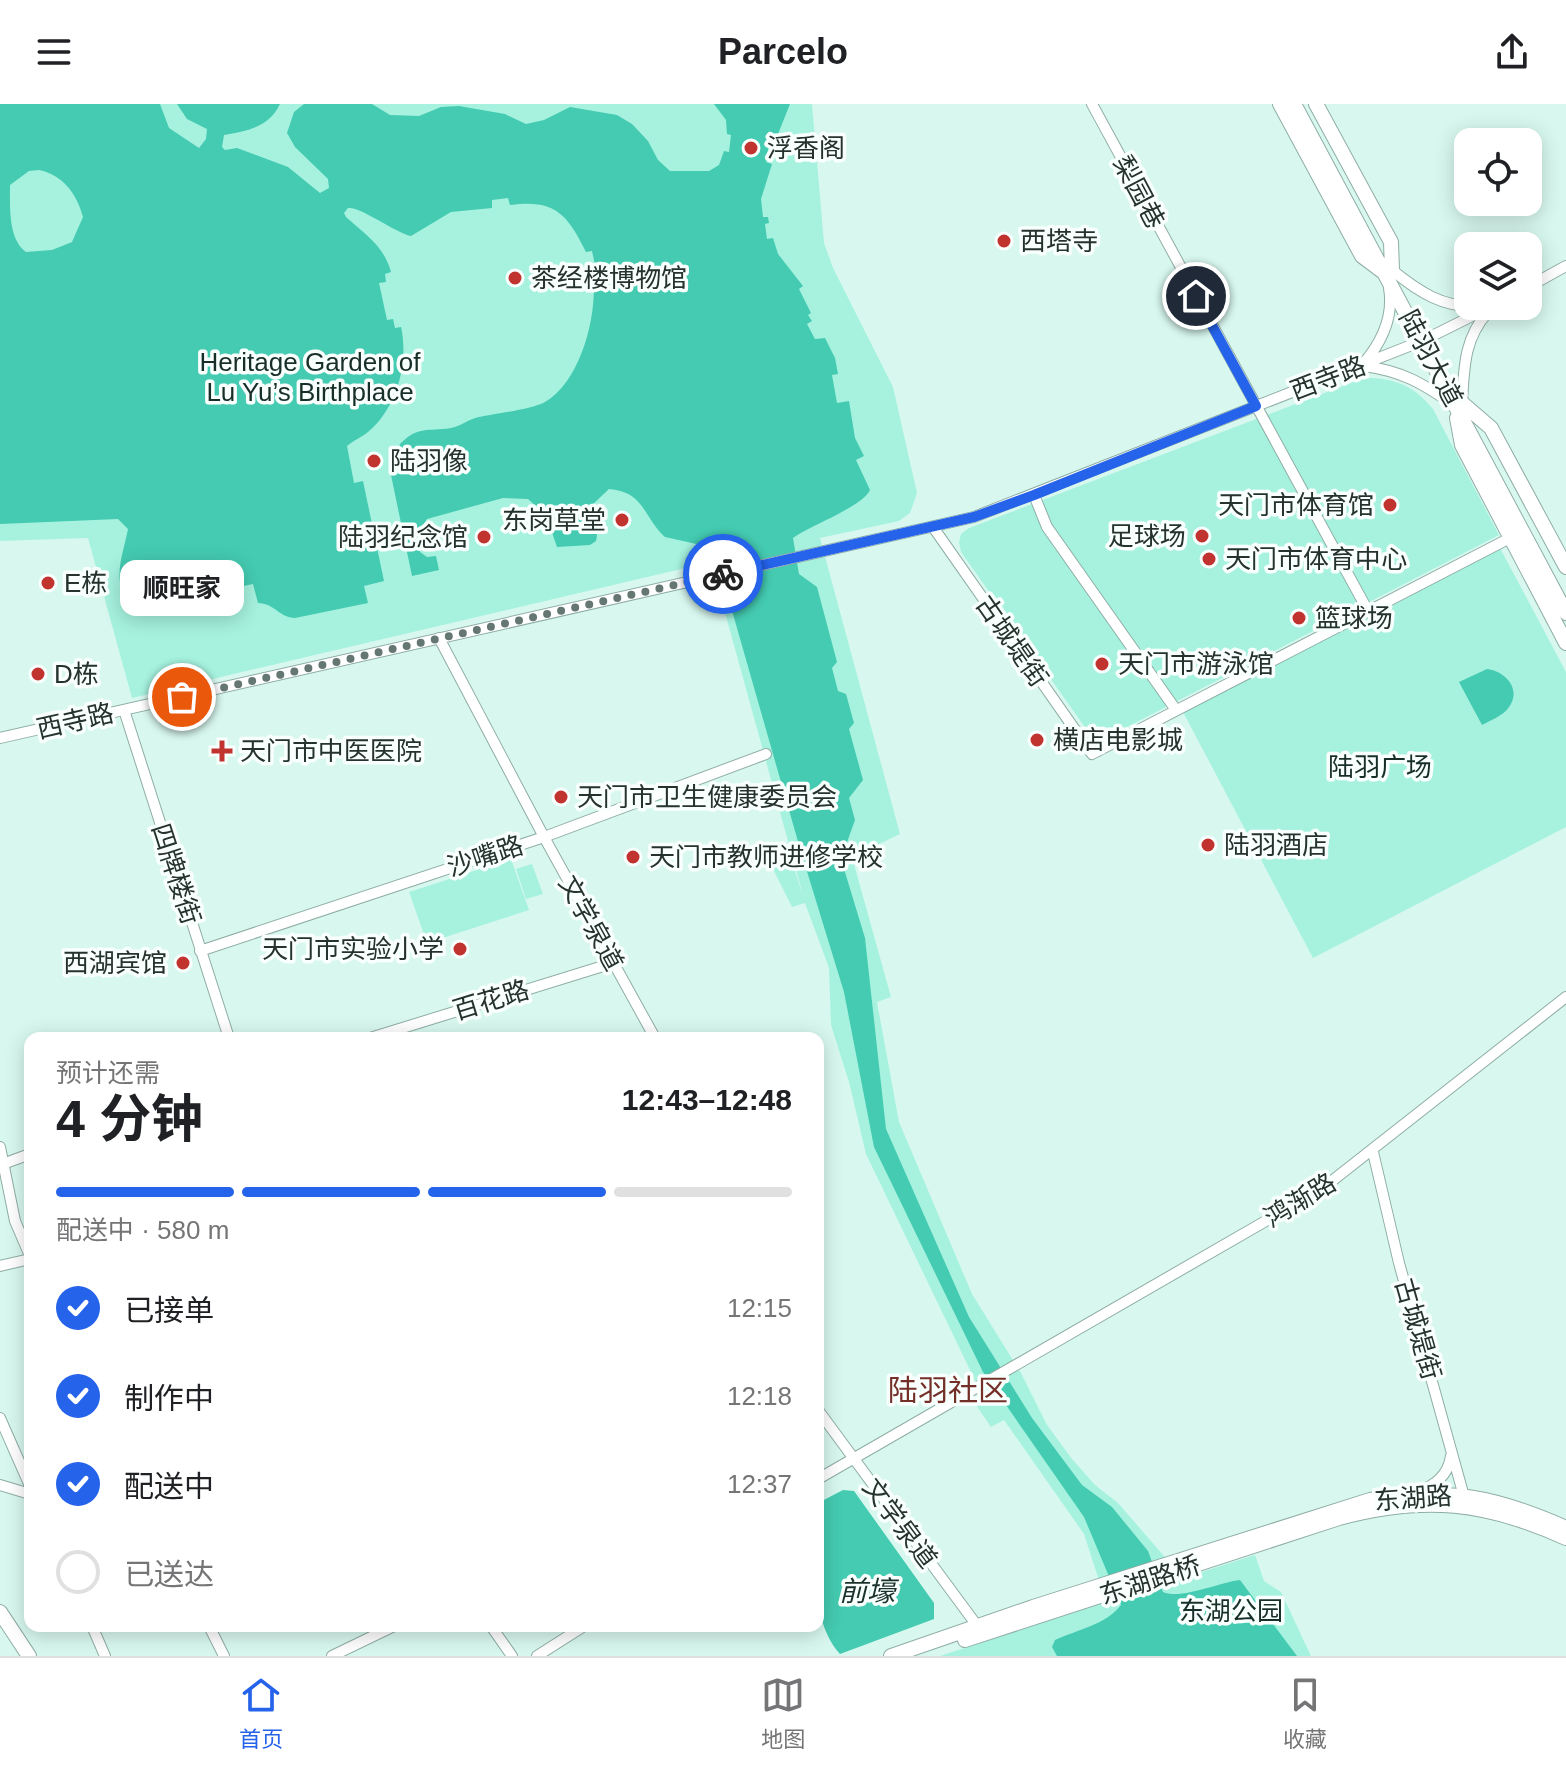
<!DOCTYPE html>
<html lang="zh">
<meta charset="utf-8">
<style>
:root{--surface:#fff;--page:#f2f2f2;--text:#202124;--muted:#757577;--line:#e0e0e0;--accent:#2563eb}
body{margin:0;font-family:Helvetica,"Noto Sans SC",sans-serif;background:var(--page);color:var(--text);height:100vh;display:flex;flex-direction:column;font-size:30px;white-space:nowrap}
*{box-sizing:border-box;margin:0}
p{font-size:26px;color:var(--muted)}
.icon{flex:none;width:44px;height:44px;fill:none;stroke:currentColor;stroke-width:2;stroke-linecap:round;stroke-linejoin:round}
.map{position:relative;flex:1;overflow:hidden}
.details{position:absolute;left:24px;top:928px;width:800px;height:600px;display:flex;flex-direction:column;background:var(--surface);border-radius:16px;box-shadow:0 4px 20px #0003}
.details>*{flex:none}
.tools{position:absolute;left:1454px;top:24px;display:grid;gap:16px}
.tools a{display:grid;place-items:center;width:88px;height:88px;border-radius:16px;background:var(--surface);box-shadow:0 4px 20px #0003;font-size:40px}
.pin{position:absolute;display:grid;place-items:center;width:68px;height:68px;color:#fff;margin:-34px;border:4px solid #fff;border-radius:50%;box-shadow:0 2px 8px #0007}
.courier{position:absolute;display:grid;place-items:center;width:80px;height:80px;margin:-40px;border:6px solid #2563eb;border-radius:50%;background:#fff;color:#222;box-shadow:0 2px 10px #0007}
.bubble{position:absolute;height:56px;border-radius:16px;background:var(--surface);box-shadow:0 4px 20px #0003;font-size:26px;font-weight:700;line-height:56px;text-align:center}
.overview em{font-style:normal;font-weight:700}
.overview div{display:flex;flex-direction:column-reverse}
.overview{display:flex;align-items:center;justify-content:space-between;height:136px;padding:0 32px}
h1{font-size:52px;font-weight:700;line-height:60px}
.bar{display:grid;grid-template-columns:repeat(4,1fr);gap:12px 8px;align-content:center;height:96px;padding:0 32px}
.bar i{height:10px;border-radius:6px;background:var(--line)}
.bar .current{background:var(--accent)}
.bar p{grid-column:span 4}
ol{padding:0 32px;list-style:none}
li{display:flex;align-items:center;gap:24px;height:88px}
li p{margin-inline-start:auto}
li .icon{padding:8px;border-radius:50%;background:var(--accent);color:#fff;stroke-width:4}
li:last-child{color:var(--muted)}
li i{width:44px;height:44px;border:4px solid var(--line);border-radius:50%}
header{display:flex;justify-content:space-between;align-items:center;height:104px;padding:0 32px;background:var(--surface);font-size:36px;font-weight:700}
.dock{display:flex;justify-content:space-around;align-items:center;height:112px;border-top:2px solid var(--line);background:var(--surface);font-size:22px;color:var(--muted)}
.dock a{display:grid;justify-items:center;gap:4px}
.dock .current{color:var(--accent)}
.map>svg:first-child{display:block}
</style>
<header><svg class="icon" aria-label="menu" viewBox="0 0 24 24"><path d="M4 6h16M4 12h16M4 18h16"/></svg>Parcelo<svg class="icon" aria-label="share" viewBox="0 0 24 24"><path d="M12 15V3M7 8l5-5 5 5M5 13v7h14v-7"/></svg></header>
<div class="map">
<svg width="1566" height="1552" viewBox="0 0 1566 1552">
<rect width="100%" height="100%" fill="#d8f8ef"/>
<path fill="#a6f2df" d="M0,0H812L824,139L833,164L893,283L917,389L910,409L899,417L820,434L900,730L852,753L891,893L877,898L899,1018L972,1190L1021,1269L1047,1321L1072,1355L1095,1381L1118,1399L1183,1474L1255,1451L1264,1477L1281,1488L1311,1552H940L1106,1498L1084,1430L1004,1316L991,1323L974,1298L983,1293L866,1050L849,978L831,921L829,864L805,799L792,803L765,749L787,742L804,795L711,458L132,594L88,434L0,437Z
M1371,274C1398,275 1416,284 1433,305L1499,431L1096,639L961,448L959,438L961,430L969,424L1359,276Z
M1500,444L1566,568V723L1313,854L1183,608Z
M511,755L529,806L427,839L409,788Z
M532,760L543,790L526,795L516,765Z"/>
<path fill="#44cbb1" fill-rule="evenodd" d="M0,0H160L169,24L199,44L206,35L207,25L187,15L177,0H280C269,23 248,27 224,31L222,43L225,46L237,44L288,63L320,89L329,84L328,75L295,43L287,29L294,8L304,0H372L390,11L419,12L441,3L459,2L505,10L526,20L544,16L570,3L617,11L632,20L648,37L658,56L670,67H709L719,61L724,47L729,48L731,31L727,30L726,16L714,0H790L776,35H770L766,58L772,60L761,95L763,113H768L769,119L765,120L767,135L773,134L778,150L803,182L799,185L811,209L808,211L812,217L807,220L815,235L825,234L835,254L838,270L832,271L837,299L849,297L855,334L864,352L856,356L870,386C862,403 811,421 793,434L799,470L817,483L837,558L832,564L838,587L846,590L854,619L849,625L863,676L849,694L855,716L841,755L865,834L886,1025L969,1213L1032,1314L1082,1381L1112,1403L1148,1447L1163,1488C1181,1496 1220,1478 1240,1476L1297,1552H1057L1052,1543L1055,1536C1076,1526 1106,1521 1121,1501L1084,1413L983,1268L874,1043L844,888L801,748L727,489L749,484C747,469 748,456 736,446L728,447L665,433C643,413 645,388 609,385L591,402C589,415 600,424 596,437L590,441L557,443L546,411L528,395L503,394L427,415L423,422L430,436L420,441V448L427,453L436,452L439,466L412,472L391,371L400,369L397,355L400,340C419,321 427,328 451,324C461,322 469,315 479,313C494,310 533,305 545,298C581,277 598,210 593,171L597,170L592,147L586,148C567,109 554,95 510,101L508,94L492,96V104L451,108L411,132C394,128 360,102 348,104L344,109L346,113C365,130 384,142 391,168L385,170L386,178L379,179L387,216L393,215L395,224L401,223C409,259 397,304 368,328C362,333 354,336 347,342L354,379L363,377L384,477L364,482L368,499L295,514C280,514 274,499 258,499L253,480L141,504C107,486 122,456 128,425L118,415L0,420ZM39,66C63,71 77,90 83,113L72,138L52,146L26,148C8,135 10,103 10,81L29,67Z
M1487,565C1505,567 1522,585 1509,603C1503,612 1491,616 1482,621L1459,578Z
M843,1386L854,1387L934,1499V1515L840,1550C806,1511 818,1447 818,1399Z"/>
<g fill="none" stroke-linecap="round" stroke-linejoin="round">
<g stroke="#8eada5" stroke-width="12">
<path id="minor" d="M1092,0L1368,507
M1392,166C1419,188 1444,205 1481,202
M1528,183L1566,162
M1363,260C1382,238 1394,213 1389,184
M1364,262C1402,267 1422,279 1454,301
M1462,299C1464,264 1464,234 1488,208
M1034,391L1047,423L1176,606
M933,423L1092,650L1510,434
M439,534L544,733L655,934
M124,606L229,934
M0,634L974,413L1422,237L1492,202
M200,847L544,733L766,650
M370,934L613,859
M0,1043L15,1117L30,1152
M1373,1048L1399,1159L1465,1396
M0,1061L30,1050
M0,1162L30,1155
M818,1306L981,1527
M0,1314L30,1382
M818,1375L1323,1084L1566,893
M0,1381L30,1390
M1418,1388C1435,1381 1448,1372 1451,1352
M92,1522L105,1552
M209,1522L224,1552
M491,1522L512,1552
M332,1552L394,1522
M537,1552L584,1522"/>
</g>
<g stroke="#8eada5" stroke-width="16">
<path id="major" d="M1280,0L1362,152L1382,167
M1294,0L1566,509
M1316,0L1391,138L1392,166
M1462,299L1491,324L1566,463
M1457,314L1462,341L1566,539
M0,1508L29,1552
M965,1536L1339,1414C1425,1391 1486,1398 1566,1434
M891,1552L1033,1503L1370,1396C1449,1384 1494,1392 1566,1424"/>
</g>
<use href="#minor" stroke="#fff" stroke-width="10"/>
<use href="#major" stroke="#fff" stroke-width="14"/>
</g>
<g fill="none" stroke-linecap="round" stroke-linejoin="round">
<path stroke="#647772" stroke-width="8" stroke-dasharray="0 14.4" d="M182,593L723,470"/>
<path stroke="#2563eb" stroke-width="10" d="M723,470L974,413L1034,391L1256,302L1196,192"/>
</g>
<g fill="#c1332e" stroke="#f8fffd" stroke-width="3">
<circle cx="751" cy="44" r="8"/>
<circle cx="1004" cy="137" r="8"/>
<circle cx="515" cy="174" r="8"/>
<circle cx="374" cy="357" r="8"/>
<circle cx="1390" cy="401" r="8"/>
<circle cx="622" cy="416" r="8"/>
<circle cx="1202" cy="432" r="8"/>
<circle cx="484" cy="433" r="8"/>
<circle cx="1209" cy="455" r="8"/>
<circle cx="48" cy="479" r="8"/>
<circle cx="1299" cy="514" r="8"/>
<circle cx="1102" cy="560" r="8"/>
<circle cx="38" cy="570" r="8"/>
<circle cx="1037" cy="636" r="8"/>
<path d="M218 635h8v8h8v8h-8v8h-8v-8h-8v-8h8z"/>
<circle cx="561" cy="693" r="8"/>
<circle cx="1208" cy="741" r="8"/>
<circle cx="633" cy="753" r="8"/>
<circle cx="460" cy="845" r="8"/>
<circle cx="183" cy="859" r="8"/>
</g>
<g text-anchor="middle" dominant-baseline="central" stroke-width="7" stroke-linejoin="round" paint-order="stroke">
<g font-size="26" fill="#25322e" stroke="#f8fffd" text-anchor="start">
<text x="767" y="44">浮香阁</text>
<text x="1020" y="137">西塔寺</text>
<text x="531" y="174">茶经楼博物馆</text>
<text x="390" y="357">陆羽像</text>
<text x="1374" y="401" text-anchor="end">天门市体育馆</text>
<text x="606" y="416" text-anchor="end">东岗草堂</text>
<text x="1186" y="432" text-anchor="end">足球场</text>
<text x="468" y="433" text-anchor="end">陆羽纪念馆</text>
<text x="1225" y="455">天门市体育中心</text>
<text x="64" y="479">E栋</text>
<text x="1315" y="514">篮球场</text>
<text x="1118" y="560">天门市游泳馆</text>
<text x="54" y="570">D栋</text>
<text x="1053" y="636">横店电影城</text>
<text x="240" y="647">天门市中医医院</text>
<text x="577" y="693">天门市卫生健康委员会</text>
<text x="1224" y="741">陆羽酒店</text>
<text x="649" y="753">天门市教师进修学校</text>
<text x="444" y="845" text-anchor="end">天门市实验小学</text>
<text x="167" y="859" text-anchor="end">西湖宾馆</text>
</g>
<g font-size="26" fill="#25322e" stroke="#f8fffd">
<text transform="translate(1139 88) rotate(62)">梨园巷</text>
<text transform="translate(1431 254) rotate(62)">陆羽大道</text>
<text transform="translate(1328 274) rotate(-21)">西寺路</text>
<text transform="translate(1012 537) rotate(55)">古城堤街</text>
<text transform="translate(75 617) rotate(-13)">西寺路</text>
<text transform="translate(485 752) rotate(-18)">沙嘴路</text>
<text transform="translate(176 770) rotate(72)">四牌楼街</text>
<text transform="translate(591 819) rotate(61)">文学泉道</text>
<text transform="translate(491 896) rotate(-17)">百花路</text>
<text transform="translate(1300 1096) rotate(-31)">鸿渐路</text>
<text transform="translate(1418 1225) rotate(74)">古城堤街</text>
<text transform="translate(1413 1394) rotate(-4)">东湖路</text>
<text transform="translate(900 1419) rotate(53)">文学泉道</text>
<text transform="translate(1150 1476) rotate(-18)">东湖路桥</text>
</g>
<g font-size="26" fill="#182f29" stroke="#f8fffd">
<text x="310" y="258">Heritage Garden of<tspan x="310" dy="30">Lu Yu’s Birthplace</tspan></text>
<text x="1380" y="663">陆羽广场</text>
<text x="1231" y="1507">东湖公园</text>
</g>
<g font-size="28" font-style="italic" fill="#1a312b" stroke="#f8fffd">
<text x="867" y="1487">前壕</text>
</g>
<g font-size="30" fill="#752f29" stroke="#f8fffd">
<text x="948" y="1286">陆羽社区</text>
</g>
</g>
</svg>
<div class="tools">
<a><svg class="icon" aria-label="locate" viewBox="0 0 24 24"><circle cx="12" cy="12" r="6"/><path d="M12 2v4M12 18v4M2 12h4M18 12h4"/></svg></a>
<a><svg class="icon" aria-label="layers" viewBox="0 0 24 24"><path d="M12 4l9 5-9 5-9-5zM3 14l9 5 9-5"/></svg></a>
</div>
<div class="pin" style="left:182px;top:593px;background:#ea580c"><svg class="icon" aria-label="bag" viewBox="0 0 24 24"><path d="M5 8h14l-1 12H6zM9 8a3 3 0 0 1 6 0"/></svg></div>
<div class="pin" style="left:1196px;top:192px;background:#1f2937"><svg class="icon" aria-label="home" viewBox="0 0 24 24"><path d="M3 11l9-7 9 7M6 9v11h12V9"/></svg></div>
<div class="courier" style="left:723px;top:470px"><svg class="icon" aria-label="bike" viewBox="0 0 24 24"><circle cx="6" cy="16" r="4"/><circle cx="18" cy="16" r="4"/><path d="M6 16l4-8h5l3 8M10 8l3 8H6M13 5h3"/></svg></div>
<div class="bubble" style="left:120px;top:456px;width:124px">顺旺家</div>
<section class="details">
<div class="overview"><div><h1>4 分钟</h1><p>预计还需</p></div><em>12:43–12:48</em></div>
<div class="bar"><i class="current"></i><i class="current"></i><i class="current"></i><i></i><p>配送中 · 580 m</p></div>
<ol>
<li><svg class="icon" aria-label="check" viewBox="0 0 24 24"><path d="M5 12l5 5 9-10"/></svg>已接单<p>12:15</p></li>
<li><svg class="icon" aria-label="check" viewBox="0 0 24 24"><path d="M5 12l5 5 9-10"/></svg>制作中<p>12:18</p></li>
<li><svg class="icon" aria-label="check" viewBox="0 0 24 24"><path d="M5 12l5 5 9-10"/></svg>配送中<p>12:37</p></li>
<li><i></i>已送达</li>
</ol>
</section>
</div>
<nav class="dock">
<a class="current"><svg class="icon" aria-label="home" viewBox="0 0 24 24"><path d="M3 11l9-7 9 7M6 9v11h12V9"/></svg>首页</a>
<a><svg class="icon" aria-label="map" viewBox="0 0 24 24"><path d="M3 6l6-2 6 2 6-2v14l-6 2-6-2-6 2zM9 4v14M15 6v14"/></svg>地图</a>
<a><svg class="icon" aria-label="saved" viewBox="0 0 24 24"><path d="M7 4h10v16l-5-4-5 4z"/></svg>收藏</a>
</nav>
